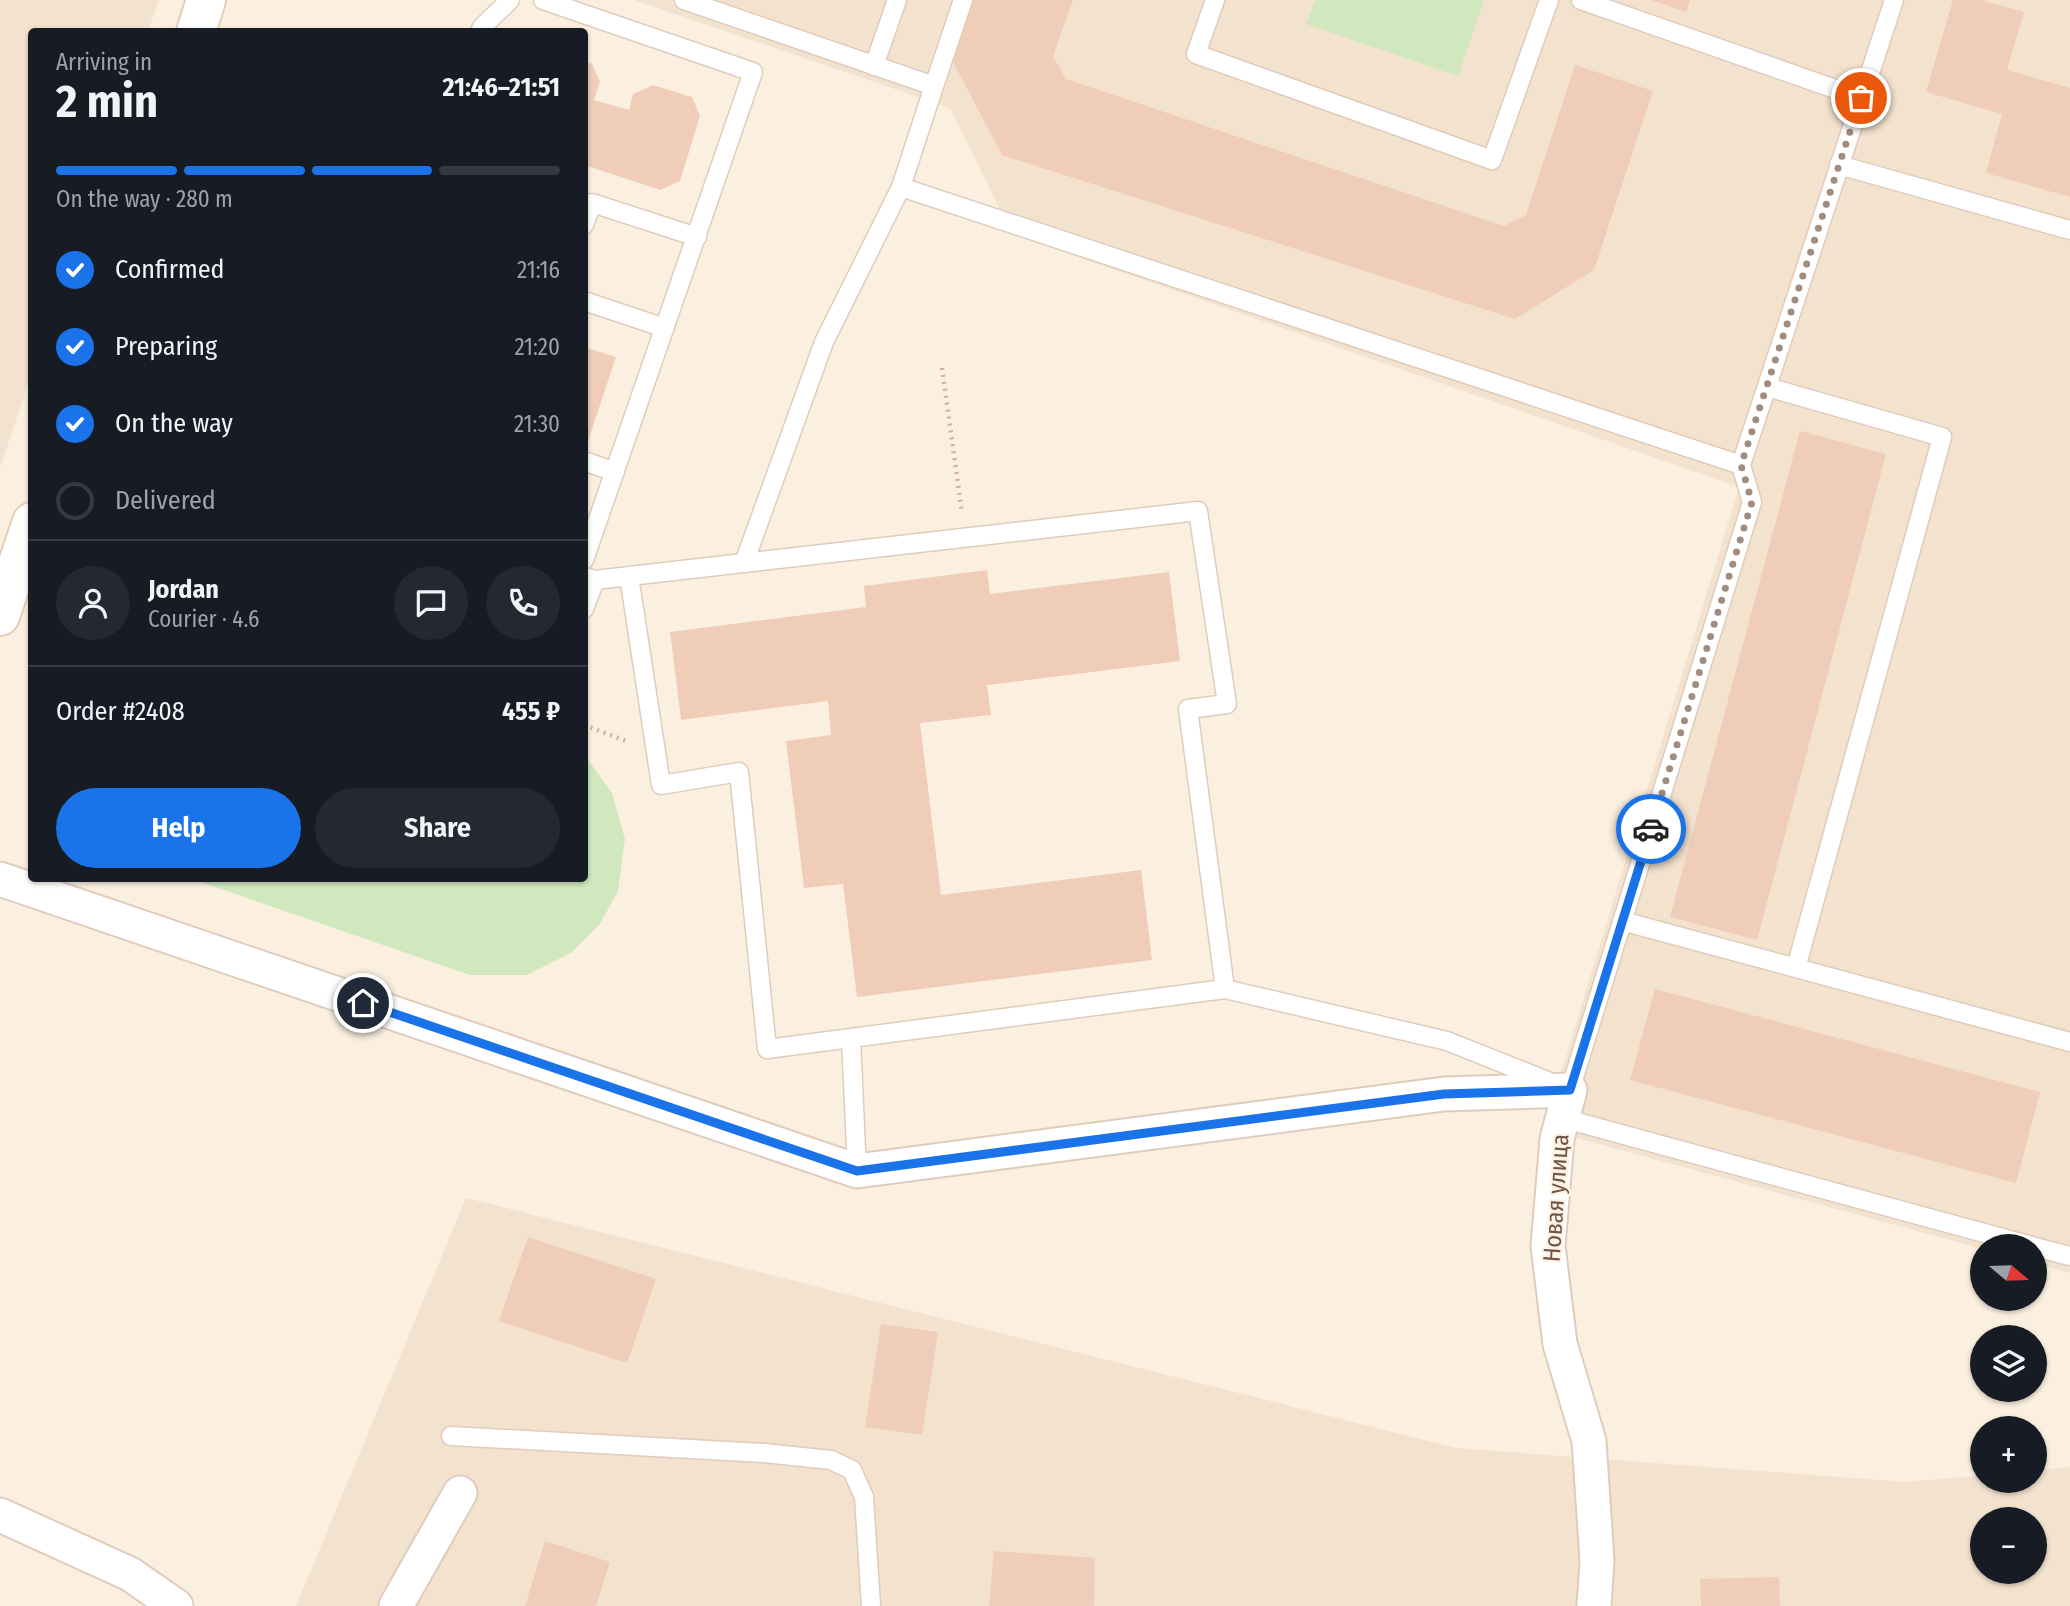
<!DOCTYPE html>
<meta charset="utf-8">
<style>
:root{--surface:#171b24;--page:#242831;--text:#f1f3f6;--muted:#9ea1a6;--line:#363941;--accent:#1a73e8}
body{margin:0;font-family:"Fira Sans Condensed",sans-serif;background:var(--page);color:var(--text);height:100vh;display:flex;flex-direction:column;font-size:26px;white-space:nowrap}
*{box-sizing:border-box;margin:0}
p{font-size:23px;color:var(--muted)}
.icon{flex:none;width:38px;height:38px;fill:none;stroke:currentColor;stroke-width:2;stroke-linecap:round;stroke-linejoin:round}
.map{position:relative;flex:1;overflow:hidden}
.sheet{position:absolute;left:28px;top:28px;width:560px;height:854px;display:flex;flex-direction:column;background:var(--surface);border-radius:7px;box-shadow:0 2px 5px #0004}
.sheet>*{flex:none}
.needle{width:46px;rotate:109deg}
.fabs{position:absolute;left:1970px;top:1234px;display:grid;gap:14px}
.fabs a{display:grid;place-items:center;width:77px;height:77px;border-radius:50%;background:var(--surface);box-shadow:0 2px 5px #0004;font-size:35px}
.pin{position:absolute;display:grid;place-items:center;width:60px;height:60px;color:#fff;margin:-30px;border:4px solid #fff;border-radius:50%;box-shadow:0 2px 7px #0007}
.courier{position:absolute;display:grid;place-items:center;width:70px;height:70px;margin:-35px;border:5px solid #1a73e8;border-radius:50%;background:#fff;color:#222;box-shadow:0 2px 9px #0007}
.headline em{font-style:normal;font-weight:700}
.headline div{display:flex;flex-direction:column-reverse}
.headline{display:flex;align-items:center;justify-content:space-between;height:119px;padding:0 28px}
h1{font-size:46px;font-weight:700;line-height:52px}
.bar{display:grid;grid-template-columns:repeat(4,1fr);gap:10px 7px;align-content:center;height:84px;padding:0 28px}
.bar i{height:9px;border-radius:5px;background:var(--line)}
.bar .current{background:var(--accent)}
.bar p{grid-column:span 4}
.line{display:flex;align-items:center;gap:18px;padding:0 28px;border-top:2px solid var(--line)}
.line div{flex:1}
.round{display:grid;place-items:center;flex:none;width:74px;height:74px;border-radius:37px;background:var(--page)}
ol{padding:0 28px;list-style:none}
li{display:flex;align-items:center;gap:21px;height:77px}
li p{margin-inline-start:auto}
li .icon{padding:7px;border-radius:50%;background:var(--accent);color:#fff;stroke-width:4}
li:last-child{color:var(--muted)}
li i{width:38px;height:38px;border:4px solid var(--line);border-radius:50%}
.cta{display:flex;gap:14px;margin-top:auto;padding:14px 28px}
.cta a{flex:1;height:80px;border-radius:42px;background:var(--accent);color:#fff;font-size:28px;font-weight:700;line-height:80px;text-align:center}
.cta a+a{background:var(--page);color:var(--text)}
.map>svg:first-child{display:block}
</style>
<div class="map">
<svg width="2070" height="1606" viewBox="0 0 2070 1606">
<rect width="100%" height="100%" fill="#fbf0e0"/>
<path fill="#f3e2ce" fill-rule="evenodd" d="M0,0H159L148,31L32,32L31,375L0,468Z
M634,0H2070V1273L2035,1263V1246H1983V1249L1544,1129L1739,487L1012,234L950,108Z
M466,1198L1456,1448L1906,1482L1983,1475V1480H2035V1470L2070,1467V1606H296ZM1983,1519H2035V1572H1983Z"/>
<path fill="#d1e8bf" d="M1315,0H1484L1458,76L1306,24Z
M585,758L588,760L612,793L625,839L618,891L600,924L571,953L527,975H470L192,879L584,878Z"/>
<path fill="#f0cdb8" d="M972,0H1073L1053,56L1066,79L1504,226L1526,215L1575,65L1653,91L1594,270L1515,319L1002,155L951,58Z
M1651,0H1690L1686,12Z
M1953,0H1980L2024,12L2007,70L2070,88V197L1986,173L2002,114L1926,92Z
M584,61L592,64L600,82L594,100L629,110L633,94L653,85L692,97L700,116L680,181L660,190L584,165Z
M584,347L616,357L588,441L584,440Z
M1800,431L1886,454L1757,940L1670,917Z
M987,570L990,594L1169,572L1180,661L987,685L991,715L920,723L941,895L1141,870L1152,960L857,997L843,884L804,888L786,741L831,735L828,701L681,720L670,632L866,607L864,586Z
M1655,989L2040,1092L2016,1183L1630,1080Z
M528,1237L656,1279L627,1363L499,1321Z
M881,1324L938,1332L922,1435L865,1427Z
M545,1541L610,1562L596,1606H525Z
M994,1551L1095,1558L1094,1606H989Z
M1779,1577L1780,1606H1701L1700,1579Z"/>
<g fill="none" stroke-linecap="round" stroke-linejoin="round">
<g stroke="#dfccbc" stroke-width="21">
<path id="lane" d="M543,0L753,72L584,560
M684,0L934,86L901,187L1741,465
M1215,0L1196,54L1492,160L1549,0
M1581,0L1861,98
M480,32L482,27L510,0
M874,66L897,0
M934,86L963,0
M1839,165L2070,230
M584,225L592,203L697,237
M584,301L665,328
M1767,387L1942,437L1796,968
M584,461L615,472
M744,563L824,342L901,187
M629,576L661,785L739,772L767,1049L1225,989L1447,1041L1570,1090L1752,502L1741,465L1894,0
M584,577L595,580L1198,511L1227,704L1188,709L1225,989
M584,609L595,580
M1622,921L2070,1042
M851,1039L857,1171
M1562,1118L2032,1246
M2035,1247L2070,1256
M451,1436L764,1453L831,1460L852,1470L864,1497L871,1606"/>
</g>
<g stroke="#dfccbc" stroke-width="37">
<path id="street" d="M0,879L857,1171L1444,1094L1570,1090L1557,1139L1548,1246L1560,1344L1589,1441L1597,1561L1594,1606
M0,1515L130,1574L176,1606
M396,1606L460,1493"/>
</g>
<g stroke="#e4cdba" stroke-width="42">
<path id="secondary" d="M196,32L206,0
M0,616L32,522"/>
</g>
<path stroke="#d4b19c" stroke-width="4.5" stroke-dasharray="2 5" stroke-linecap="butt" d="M942,368L962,513
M584,725L626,741"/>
<use href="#lane" stroke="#fff" stroke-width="18"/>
<use href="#street" stroke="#fff" stroke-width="33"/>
<use href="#secondary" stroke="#fff" stroke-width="38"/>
</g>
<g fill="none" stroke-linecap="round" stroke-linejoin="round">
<path stroke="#a18c7d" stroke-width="7" stroke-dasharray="0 12.6" d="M1651,829L1752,502L1741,465L1861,98"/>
<path stroke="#1a73e8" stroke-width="9" d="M363,1003L857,1171L1444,1094L1570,1090L1651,829"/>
</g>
<g text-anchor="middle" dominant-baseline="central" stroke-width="5" stroke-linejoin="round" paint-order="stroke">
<g font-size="24" fill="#715648" stroke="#fff4e5">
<text transform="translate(1556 1198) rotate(-86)">Новая улица</text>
</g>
</g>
</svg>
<div class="fabs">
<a><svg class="needle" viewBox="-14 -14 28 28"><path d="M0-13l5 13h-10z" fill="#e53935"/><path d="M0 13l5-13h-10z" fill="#9ea1a6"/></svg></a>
<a><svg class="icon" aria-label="layers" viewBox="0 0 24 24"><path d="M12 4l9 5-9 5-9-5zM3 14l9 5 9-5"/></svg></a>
<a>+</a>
<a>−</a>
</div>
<div class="pin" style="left:1861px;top:98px;background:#ea580c"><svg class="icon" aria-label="bag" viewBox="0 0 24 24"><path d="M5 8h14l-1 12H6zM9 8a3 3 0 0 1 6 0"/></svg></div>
<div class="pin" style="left:363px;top:1003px;background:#1f2937"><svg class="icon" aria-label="home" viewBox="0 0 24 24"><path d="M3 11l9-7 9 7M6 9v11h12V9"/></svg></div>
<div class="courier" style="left:1651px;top:829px"><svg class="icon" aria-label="car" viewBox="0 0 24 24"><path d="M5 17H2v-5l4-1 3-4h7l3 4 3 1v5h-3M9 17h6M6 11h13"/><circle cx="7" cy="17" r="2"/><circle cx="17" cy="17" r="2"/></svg></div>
<section class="sheet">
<div class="headline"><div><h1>2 min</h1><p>Arriving in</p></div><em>21:46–21:51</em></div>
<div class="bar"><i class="current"></i><i class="current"></i><i class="current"></i><i></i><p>On the way · 280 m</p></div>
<ol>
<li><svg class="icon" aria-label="check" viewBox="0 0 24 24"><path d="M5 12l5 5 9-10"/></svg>Confirmed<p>21:16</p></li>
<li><svg class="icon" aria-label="check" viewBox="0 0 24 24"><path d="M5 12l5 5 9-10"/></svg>Preparing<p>21:20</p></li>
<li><svg class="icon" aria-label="check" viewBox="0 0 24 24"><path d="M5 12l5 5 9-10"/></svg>On the way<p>21:30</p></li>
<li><i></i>Delivered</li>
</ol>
<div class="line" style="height:126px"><a class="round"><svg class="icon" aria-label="person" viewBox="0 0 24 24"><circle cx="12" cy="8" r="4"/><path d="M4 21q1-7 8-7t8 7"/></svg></a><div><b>Jordan</b><p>Courier · 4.6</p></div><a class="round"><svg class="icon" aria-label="chat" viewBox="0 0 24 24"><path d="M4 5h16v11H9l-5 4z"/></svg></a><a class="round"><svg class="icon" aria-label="phone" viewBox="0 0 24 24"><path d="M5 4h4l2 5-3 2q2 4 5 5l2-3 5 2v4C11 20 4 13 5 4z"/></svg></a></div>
<div class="line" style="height:91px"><div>Order #2408</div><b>455 ₽</b></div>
<div class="cta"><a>Help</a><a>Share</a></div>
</section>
</div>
